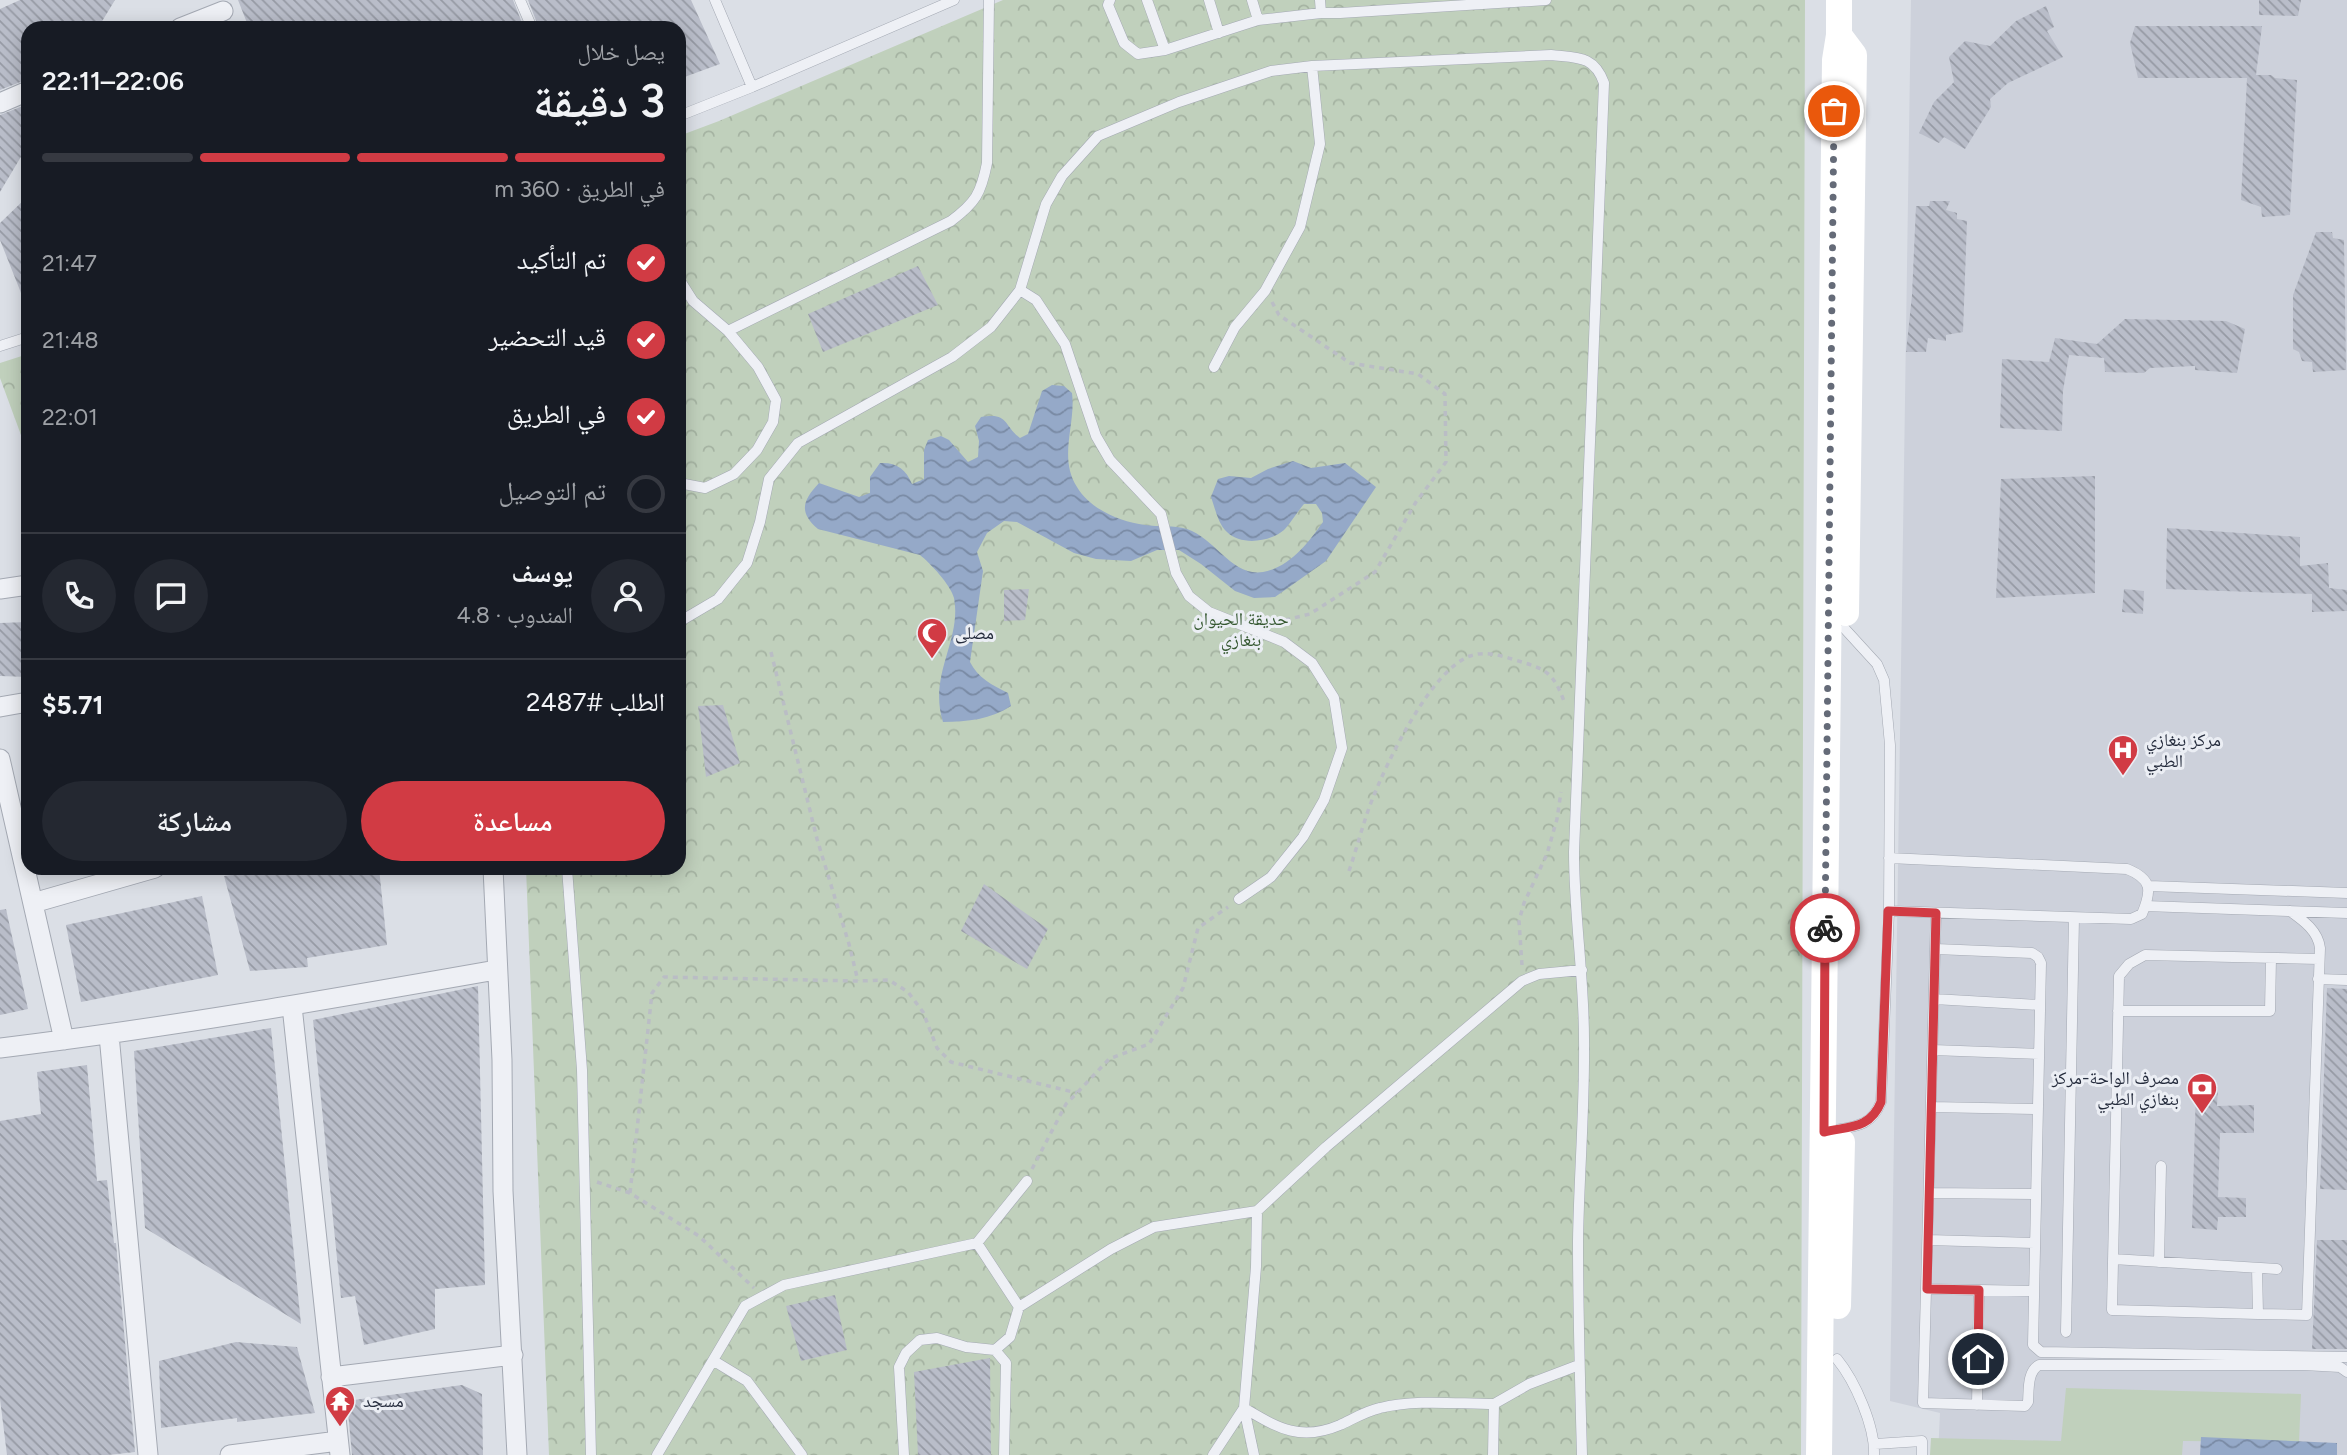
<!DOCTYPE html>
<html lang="ar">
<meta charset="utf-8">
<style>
:root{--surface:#171b24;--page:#242831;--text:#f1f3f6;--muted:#9ea1a6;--line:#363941;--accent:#d13b44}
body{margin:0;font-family:Figtree,"Noto Naskh Arabic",sans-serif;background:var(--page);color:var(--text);direction:rtl;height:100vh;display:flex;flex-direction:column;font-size:26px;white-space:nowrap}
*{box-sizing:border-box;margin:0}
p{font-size:23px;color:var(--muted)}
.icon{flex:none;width:38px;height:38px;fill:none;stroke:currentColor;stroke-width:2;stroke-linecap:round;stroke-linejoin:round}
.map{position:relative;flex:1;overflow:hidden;direction:ltr}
.drawer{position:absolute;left:21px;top:21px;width:665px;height:854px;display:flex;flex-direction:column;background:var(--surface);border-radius:21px;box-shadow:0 4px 18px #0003;direction:rtl}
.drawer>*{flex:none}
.pin{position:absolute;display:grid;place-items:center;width:60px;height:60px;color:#fff;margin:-30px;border:4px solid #fff;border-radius:50%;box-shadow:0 2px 7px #0007}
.courier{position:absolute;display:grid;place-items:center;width:70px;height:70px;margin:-35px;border:5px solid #d13b44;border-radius:50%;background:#fff;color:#222;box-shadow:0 2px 9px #0007}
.overview em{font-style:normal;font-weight:600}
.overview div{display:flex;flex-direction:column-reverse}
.overview{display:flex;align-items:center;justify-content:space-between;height:119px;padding:0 21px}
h1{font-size:46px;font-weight:600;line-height:52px}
.bar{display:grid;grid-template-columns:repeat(4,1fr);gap:10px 7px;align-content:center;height:84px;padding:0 21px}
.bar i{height:9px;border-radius:5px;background:var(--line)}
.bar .selected{background:var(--accent)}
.bar p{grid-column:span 4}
.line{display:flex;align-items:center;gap:18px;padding:0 21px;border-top:2px solid var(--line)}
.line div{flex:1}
.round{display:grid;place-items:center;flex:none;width:74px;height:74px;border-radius:37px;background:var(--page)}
ol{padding:0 21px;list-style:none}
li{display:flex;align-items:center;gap:21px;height:77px}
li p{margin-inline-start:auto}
li .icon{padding:7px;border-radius:50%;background:var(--accent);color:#fff;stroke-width:4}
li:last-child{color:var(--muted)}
li i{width:38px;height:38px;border:4px solid var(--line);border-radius:50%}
.button{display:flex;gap:14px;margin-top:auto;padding:14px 21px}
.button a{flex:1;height:80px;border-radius:42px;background:var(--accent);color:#fff;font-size:28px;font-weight:600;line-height:80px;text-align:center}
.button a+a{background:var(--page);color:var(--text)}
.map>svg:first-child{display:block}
</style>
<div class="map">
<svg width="2347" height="1455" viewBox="0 0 2347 1455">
<defs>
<pattern id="park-crowns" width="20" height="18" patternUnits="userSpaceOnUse" patternTransform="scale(1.75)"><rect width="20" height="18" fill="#c0d0bc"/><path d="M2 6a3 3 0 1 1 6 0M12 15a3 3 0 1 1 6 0" fill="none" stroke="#a5b3a2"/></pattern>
<pattern id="water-waves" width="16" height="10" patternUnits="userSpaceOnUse" patternTransform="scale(1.75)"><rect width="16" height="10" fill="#95a9c8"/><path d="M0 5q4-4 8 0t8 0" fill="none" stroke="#798aa4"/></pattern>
<pattern id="building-back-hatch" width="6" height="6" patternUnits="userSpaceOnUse" patternTransform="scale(1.75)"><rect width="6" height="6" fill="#b9bdc9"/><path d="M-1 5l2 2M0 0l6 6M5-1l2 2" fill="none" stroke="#969aa4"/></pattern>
</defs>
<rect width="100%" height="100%" fill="#dbdfe6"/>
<path fill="#cdd1db" d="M1911,0H2347V1455H1938L1940,1413L1890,1401Z"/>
<path fill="url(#park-crowns)" d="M1003,0H1805L1801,1455H549L526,868H679V136L719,121Z
M28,354V454L0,378V363Z"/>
<path fill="#c0d0bc" d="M2066,1388L2301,1394L2299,1442L2183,1441L2182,1455H1930L1931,1438L2061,1441Z"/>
<path fill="url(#water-waves)" d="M1052,385L1064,386L1072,393C1076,425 1058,457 1077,487C1090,509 1120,522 1145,525C1158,527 1174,525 1187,529C1216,539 1232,577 1263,572C1290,567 1308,543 1323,522L1322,513L1316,504H1304C1298,511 1290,524 1284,530C1270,542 1241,546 1227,532C1218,524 1215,508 1211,497L1218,479L1229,476L1251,478L1268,469L1293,461L1311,468L1345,463L1376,487L1326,561L1275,597L1254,598L1235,591L1201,564L1179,550H1157L1131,561L1096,559L1074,553L1017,522L1004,521L987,533L977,552L983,571L970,662C978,678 992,685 1008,693L1011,706C991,719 968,722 943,722C928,675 962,640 954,598C951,585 930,563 920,555L818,529C798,512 803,500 819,483L859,497L870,493V477L880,463C896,462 906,469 912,484L924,479V450L928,440L941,436L949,440L968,462L978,457L979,441L975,426L981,417C1009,412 1003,425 1020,438L1028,434L1042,391Z
M2201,1437L2337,1443V1455H2200Z"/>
<path fill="url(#building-back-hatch)" d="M20,0H115L98,28H28V79L0,90V9Z
M238,0H513L524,28H249Z
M528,0H691L720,64L679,79V28H539Z
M2259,0H2301L2298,16L2259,15Z
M2046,6L2054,27L2047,31L2063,57L2008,83L1990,99L1991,107L1965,149L1944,137L1939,143L1919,133L1934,102L1954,82L1949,57L1965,41L1990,46L2016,21Z
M2135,26H2262L2256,75H2271L2275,78L2297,80L2290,215L2262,217L2261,207L2241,200L2247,78H2138L2130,43Z
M28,104V145L0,192V115Z
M28,196V308H27L0,240V223Z
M1930,201H1950L1946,210L1957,213V219L1967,221L1963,332L1946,335V341L1928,338L1926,352H1906L1912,295L1916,206H1929Z
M2316,232H2332L2333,238L2344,240L2346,370L2313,372L2312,362L2302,361L2299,352L2293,349V295Z
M918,266L938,305L823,352L808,314Z
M2125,319L2226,321L2245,329L2237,373L2195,370V366L2150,368L2144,373L2105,372L2104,358L2069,355L2063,391L2062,431L2000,428L2002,359L2049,362L2055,338L2097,344Z
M2095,476V593L1996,598L2001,479Z
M2167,528L2300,537V566L2328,563L2329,588L2347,590V611L2312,612V594L2166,589Z
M1029,589L1025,620L1004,621V590Z
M2124,589L2144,591L2143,614L2122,612Z
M28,622V677L0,676V623Z
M723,705L740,763L706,777L698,706Z
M281,868H379L387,945L307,958L308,967L250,971L224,876Z
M984,884L1048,929L1027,969L961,931Z
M202,896L218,975L81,1002L66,925Z
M6,909L28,1009L0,1015V910Z
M478,986L485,1285L435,1289V1329L364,1345L355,1296L341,1298L313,1020Z
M2327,988L2347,989V1190L2320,1189Z
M271,1028L301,1324L145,1228L134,1051Z
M87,1065L97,1181L107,1180L114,1243H116L135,1452L108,1455H7L0,1399V1121L41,1114L37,1072Z
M2196,1087H2218L2217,1106L2254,1105V1133H2220L2218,1197L2246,1198V1217H2218L2217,1230L2192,1228Z
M2317,1240H2347V1349H2312Z
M835,1295L847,1350L801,1361L786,1306Z
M236,1342L297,1347L315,1413L237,1422V1418L161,1428L159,1361Z
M990,1358L991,1455H918L914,1372Z
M462,1385L482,1394L483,1455H352L347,1401Z"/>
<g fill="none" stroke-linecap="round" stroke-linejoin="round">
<g stroke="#a4a9b3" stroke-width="11">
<path id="service" d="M520,0L532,28
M715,0L752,87
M1110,0L1108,5L1124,43L1138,54L1165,50L1258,20L1321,13
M1147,0L1165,50
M1209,0L1219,33
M1252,0L1258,20
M1320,0L1321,13H1340L1546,0
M679,116L752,87L954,0
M679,279L693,301L728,331L758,367L776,400L773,422L757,450L734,474L705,488L679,483
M1020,290L1036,300L1065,344L1096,436L1110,460L1161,514L1176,573L1189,596L1209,612L1284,642L1312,663L1334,698L1342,748L1324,800L1303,837L1271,877L1239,899
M728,331L951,221C975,203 981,194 987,163L989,0
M0,346L28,337
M1214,367L1235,327L1265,291L1300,227L1320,144L1312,66
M679,622L718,599L747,563L760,522L769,479L798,443L952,357L991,327L1020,290L1046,204L1062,176L1098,136L1179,102L1271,71L1312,66L1551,55C1577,58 1594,55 1604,83L1574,852C1574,915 1584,976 1584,1039C1585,1106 1579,1174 1578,1241C1578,1313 1580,1384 1582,1455
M567,868L582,1070L591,1455
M2149,886L2347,893
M2145,906L2347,913
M1889,911L2131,919L2142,914C2152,890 2152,879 2127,869L1889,858
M1936,913L1923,1403L2025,1406L2028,1402C2029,1390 2027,1372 2039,1365H2304L2340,1367L2347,1372
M1936,949L2032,953L2038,957L2041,963L2033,1345L2041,1352L2347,1357
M2318,979L2347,980
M1934,999L2040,1005
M2118,1011H2270L2271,958
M1933,1050L2039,1054
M1931,1107L2038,1109
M1825,1132C1852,1126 1870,1129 1881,1102L1889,911L1890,745L1884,680L1877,664L1845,629
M1929,1193L2036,1194
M1257,1211L1326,1147L1522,981L1539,974L1582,970
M1928,1240L2035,1243
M977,1243L1019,1307L1111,1249L1154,1227L1257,1211L1256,1267L1244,1408L1254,1455
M2113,1259L2277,1269
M2159,1262L2161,1166
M2257,1268L2258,1314L2112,1310L2119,976L2129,964L2145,955L2319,959
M1926,1289L2034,1291
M2258,1314L2307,1315L2320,948C2318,931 2304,921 2290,911
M2066,1332L2074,918
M995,1350L1010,1337L1019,1307
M1837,1359C1855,1381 1875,1426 1874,1455
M714,1361L747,1381L802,1455
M1494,1404L1529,1384L1579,1365
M1977,1405L1979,1290
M1875,1444L1922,1441V1455
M657,1455L745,1306L784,1285L977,1243L1027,1181
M904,1455L899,1367L906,1353L920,1340L937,1338L966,1347L995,1350L1006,1363L1004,1455
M1213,1455L1244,1408C1278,1428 1300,1442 1340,1425C1353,1419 1366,1411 1380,1408C1416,1399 1457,1404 1494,1404L1493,1455"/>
</g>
<g stroke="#a4a9b3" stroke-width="21">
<path id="minor" d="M180,28L223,11
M0,103L28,91
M0,589L28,585
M0,707L28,702
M0,759L64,1040
M493,868L502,1060L503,1191L517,1455
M33,903L155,868
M292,1006L340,1455
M109,1035L148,1455
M0,1048C166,1028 331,999 496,970
M331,1377L513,1355
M230,1455L338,1441"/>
</g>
<path stroke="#babdc5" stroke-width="3.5" stroke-dasharray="5 5" stroke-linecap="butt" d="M1272,302L1279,315L1350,363L1418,374L1445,394L1446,462L1416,502L1375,572L1310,614L1273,623
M771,652L817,839L849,944L858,981
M1349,871C1357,848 1363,823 1372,800C1387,762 1431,670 1470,656C1483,651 1500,655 1512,659C1545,669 1553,670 1565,704
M1522,965L1519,921L1524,903L1547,854L1557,819L1561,792
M1032,1169L1066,1104L1077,1093L1109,1059L1149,1044L1183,988L1198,928L1228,907
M597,1182L630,1193L699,1236L754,1288
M630,1193L652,993L664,977L858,981L889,980L908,992L923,1012L937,1048L951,1062L1077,1093"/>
<use href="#service" stroke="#eef0f5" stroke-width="10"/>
<use href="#minor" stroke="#eef0f5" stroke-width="19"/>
<path stroke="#fff" stroke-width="26" d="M1839,35L1854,55L1846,613
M1838,1306L1842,1142
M1819,1455L1835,60L1839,35V0"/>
</g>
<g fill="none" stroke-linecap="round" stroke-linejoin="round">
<path stroke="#656b78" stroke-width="7" stroke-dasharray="0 12.6" d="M1825,928L1834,111"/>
<path stroke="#d13b44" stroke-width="9" d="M1825,928L1824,1132C1850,1126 1870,1129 1881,1102L1888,911L1936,913L1927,1289L1979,1290L1978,1359"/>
</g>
<defs>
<g id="mosque-pin" transform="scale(1.575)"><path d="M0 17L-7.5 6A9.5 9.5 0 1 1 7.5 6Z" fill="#d13b44" stroke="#ebeef4"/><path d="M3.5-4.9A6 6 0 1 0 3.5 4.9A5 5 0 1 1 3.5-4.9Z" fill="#fff"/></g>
<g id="hospital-pin" transform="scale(1.575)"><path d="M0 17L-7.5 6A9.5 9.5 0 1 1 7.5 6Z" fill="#d13b44" stroke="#ebeef4"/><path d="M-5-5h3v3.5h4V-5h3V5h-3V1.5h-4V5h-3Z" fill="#fff"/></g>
<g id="bank-pin" transform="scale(1.575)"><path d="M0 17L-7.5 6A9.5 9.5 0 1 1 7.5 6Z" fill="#d13b44" stroke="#ebeef4"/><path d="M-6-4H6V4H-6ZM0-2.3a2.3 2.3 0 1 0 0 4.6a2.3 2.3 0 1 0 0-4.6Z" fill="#fff"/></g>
<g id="temple-pin" transform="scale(1.575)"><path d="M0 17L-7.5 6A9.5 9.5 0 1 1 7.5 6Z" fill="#d13b44" stroke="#ebeef4"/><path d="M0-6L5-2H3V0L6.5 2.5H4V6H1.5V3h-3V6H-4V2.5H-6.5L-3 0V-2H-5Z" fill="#fff"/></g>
</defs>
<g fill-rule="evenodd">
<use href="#mosque-pin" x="932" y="633"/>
<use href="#hospital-pin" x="2123" y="750"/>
<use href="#bank-pin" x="2202" y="1088"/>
<use href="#temple-pin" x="340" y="1401"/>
</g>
<g text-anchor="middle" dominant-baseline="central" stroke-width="6" stroke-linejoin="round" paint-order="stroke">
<g font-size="18" fill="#365932" stroke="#ebeef4">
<text x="1241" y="619">حديقة الحيوان<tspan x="1241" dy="21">بنغازي</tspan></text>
</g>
<g font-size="18" fill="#252c3d" stroke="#ebeef4" text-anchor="start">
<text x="955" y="633">مصلى</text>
<text x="2146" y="740">مركز بنغازي<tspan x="2146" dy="21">الطبي</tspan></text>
<text x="2179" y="1078" text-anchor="end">مصرف الواحة-مركز<tspan x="2179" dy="21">بنغازي الطبي</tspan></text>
<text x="363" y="1401">مسجد</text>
</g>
</g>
</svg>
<div class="pin" style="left:1834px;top:111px;background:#ea580c"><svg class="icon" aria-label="bag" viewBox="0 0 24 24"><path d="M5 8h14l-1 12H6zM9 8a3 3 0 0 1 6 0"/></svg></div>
<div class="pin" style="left:1978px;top:1359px;background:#1f2937"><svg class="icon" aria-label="home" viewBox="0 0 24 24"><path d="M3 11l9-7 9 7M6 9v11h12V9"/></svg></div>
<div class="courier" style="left:1825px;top:928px"><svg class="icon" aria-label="bike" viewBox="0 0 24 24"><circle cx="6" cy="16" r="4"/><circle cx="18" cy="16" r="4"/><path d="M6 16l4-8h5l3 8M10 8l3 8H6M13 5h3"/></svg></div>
<section class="drawer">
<div class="overview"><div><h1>3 دقيقة</h1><p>يصل خلال</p></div><em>22:06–22:11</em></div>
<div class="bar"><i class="selected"></i><i class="selected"></i><i class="selected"></i><i></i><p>في الطريق · 360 m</p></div>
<ol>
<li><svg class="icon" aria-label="check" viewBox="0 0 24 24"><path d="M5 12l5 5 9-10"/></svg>تم التأكيد<p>21:47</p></li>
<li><svg class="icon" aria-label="check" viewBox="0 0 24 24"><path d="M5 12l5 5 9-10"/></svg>قيد التحضير<p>21:48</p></li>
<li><svg class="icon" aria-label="check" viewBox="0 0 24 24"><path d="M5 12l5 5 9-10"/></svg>في الطريق<p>22:01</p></li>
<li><i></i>تم التوصيل</li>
</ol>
<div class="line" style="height:126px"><a class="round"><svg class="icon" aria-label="person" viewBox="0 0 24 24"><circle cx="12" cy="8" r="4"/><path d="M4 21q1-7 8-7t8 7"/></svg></a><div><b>يوسف</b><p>المندوب · 4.8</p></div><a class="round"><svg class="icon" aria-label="chat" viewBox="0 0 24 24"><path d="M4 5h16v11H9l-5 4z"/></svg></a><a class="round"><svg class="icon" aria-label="phone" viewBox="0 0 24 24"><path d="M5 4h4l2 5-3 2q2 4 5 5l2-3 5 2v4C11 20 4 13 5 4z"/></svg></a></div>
<div class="line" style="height:91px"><div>الطلب #2487</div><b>$5.71</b></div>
<div class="button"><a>مساعدة</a><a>مشاركة</a></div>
</section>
</div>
